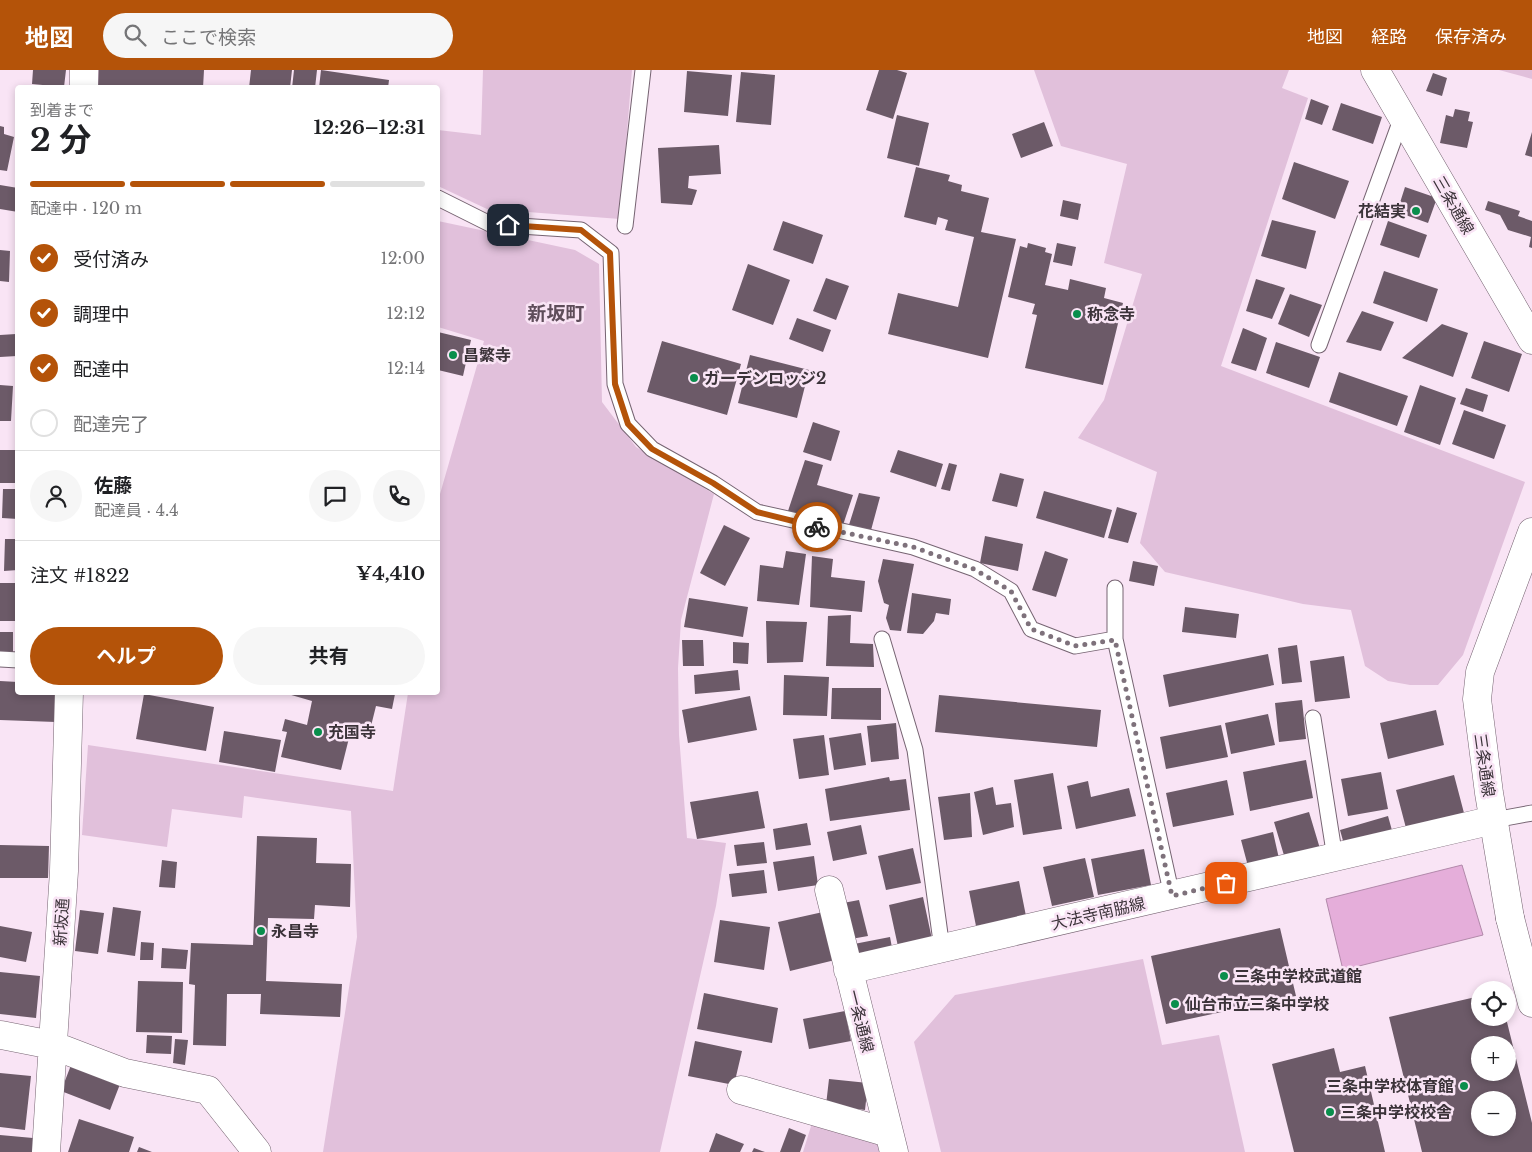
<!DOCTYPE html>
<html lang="ja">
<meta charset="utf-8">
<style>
:root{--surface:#fff;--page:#f6f6f6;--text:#202124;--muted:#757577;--line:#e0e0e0;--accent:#b45309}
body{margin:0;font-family:"Libre Baskerville","Noto Sans JP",serif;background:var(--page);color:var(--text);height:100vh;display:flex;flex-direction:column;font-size:19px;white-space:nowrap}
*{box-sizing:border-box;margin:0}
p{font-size:16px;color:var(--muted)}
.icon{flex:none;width:28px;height:28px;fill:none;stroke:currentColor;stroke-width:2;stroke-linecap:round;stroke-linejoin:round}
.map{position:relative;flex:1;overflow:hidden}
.sheet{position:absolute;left:15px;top:15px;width:425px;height:610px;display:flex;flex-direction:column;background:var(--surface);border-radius:5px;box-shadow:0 2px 8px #0003}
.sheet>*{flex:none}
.buttons{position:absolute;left:1471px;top:911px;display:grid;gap:10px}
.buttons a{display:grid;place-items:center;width:45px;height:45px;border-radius:50%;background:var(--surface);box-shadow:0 2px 8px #0003;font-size:25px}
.pin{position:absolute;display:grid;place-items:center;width:42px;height:42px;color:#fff;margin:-21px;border-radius:10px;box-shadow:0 2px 8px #0006}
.courier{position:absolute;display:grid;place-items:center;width:50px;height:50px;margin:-25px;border:4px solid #b45309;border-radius:50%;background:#fff;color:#222;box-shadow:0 1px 6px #0007}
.summary em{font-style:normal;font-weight:700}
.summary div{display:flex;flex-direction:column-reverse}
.summary{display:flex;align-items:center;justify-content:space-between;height:85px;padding:0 15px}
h1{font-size:32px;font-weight:700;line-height:38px}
.bar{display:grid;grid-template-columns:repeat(4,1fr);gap:8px 5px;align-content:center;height:60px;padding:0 15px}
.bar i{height:6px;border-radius:4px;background:var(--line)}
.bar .active{background:var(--accent)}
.bar p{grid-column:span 4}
.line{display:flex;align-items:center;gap:12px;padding:0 15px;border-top:1px solid var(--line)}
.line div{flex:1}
.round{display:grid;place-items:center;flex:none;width:52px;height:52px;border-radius:26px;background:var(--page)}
ol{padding:0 15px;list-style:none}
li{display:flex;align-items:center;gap:15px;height:55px}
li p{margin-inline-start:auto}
li .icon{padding:5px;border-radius:50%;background:var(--accent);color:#fff;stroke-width:4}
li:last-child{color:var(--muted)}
li i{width:28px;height:28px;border:2px solid var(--line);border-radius:50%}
.cta{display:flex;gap:10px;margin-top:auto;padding:10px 15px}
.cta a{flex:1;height:58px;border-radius:30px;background:var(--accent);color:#fff;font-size:20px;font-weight:700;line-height:58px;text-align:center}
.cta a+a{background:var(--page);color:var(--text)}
header{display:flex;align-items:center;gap:30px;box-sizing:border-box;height:70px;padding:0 25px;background:var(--accent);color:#fff}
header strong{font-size:24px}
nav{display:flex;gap:28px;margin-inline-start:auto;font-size:18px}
.search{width:350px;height:45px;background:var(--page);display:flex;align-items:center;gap:12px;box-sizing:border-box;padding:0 18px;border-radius:28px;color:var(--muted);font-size:19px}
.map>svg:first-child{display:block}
</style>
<header>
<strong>地図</strong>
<div class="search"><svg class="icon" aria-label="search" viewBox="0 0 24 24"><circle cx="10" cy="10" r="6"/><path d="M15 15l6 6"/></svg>ここで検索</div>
<nav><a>地図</a><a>経路</a><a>保存済み</a></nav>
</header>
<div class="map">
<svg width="1532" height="1082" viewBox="0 0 1532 1082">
<rect width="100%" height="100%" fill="#f9e4f5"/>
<path fill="#e1c0db" d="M483,0H632L620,149L487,139L438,116V60L481,65Z
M1034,0H1289L1282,18L1308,28L1221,296L1525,412L1463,585L1438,615H1410L1388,611L1365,596L1351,540L1303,534L1165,502L1140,473L1157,402L1078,368L1104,330L1142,204L1104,193L1127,94L1061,76Z
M1499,0H1532V9Z
M438,151L575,180L599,194L602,332L636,377L714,424L681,550L678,598L679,665L687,768L726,773L716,836L660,1082H323L357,867L351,741L244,726L242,748L172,739L167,777L82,765L88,675L393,721L408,623L438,622V431L484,271L438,257Z
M1143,889L1162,975L1219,965L1245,1082H941L914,972L955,925Z
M812,1053L884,1074L882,1082H803Z"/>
<path fill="#e5aeda" stroke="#b289aa" d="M1462,795L1483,865L1343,900L1326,829Z"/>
<path fill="#6c5a68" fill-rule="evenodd" d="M33,0H66L64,17L32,14Z
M99,0H204L203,18H98Z
M251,0H292L290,18H249Z
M294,0H317L315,18H292Z
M321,0L389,10L388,18H319Z
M879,0H897L907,3L893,49L866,40Z
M687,1L732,5L728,46L684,42Z
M741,2L775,5L771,55L736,52Z
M1433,3L1447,8L1442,26L1426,21Z
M1311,29L1329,36L1322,55L1305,49Z
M1341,33L1382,47L1373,74L1332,60Z
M1455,39L1470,42L1468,51L1473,52L1467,78L1440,73L1446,45L1453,47Z
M897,45L929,53L919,96L887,88Z
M1044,52L1053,76L1021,88L1012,64Z
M0,56L4,57V64L14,67L7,101L0,100Z
M1532,62V87L1525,85Z
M719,75L721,104L689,106L688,118L697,120L692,135L661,133L658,78Z
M1294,92L1349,111L1335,149L1282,129Z
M916,97L950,105L948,111L962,115L961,121L989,128L981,162L1016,169L988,288L888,264L898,223L958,237L974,167L945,160L948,150L938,147L936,155L904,147Z
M0,115L18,118V142L0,139Z
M1405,117L1437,128L1428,153L1397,142Z
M1063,130L1081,134L1078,150L1060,146Z
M1488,131L1520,141L1518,146L1532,151V178L1529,177L1531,167L1508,160L1500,145L1485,140Z
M1272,150L1316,161L1306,199L1261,186Z
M783,151L823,165L813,194L773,180Z
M1388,151L1427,165L1419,188L1380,175Z
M1028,173L1046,178L1045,182L1052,184L1045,215L1068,220L1070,209L1106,218L1104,228L1123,233L1103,315L1025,298L1037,245L1032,244L1035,234L1008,227L1020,176L1027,178Z
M1057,173L1076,177L1072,196L1053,192Z
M0,180L10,181L9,212L0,211Z
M748,194L790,210L773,255L732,240Z
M1384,201L1438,219L1427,252L1373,233Z
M826,208L849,216L836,250L813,241Z
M1256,209L1285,218L1272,249L1246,241Z
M16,212H18V248H15Z
M1290,224L1322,235L1309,267L1278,254Z
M1362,241L1394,252L1381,281L1346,272Z
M797,248L831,260L823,282L789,269Z
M1442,254L1468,263L1453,307L1402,288Z
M1243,258L1267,268L1256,301L1231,293Z
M438,262L471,270L463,306L438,300Z
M16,264L17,286L0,287V265Z
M662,271L741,294L727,345L647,322Z
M1484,271L1522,284L1509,322L1471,308Z
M1276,272L1320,287L1309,318L1266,303Z
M750,285L809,300L797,348L738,333Z
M1339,302L1408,326L1397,356L1329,332Z
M0,315L13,316L11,351H0Z
M1420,315L1456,328L1440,375L1404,362Z
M1466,318L1488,325L1483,342L1460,334Z
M1464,340L1506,355L1494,389L1452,374Z
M813,352L840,361L831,391L803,382Z
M0,380H18V413H0Z
M898,380L943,394L936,417L890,402Z
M805,390L823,395L817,415L853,425L842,458L788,441Z
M949,393L957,395L950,421L941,419Z
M1000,403L1024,409L1017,437L992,431Z
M3,419H18V449L2,448Z
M1044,421L1112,440L1104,468L1036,448Z
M859,423L880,427L870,464L848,458Z
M1117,437L1137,443L1128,473L1108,468Z
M724,455L750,468L725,516L700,503Z
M985,466L1023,474L1018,501L980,493Z
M5,469H18V500L4,501Z
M786,481L806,484L799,535L757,531L760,495L783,498Z
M1045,481L1068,489L1056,527L1032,520Z
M812,486L833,489L831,507L865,511L862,542L810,537Z
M883,489L914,494L901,561L890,560L886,548L889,535L884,533L878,511Z
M1133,491L1158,496L1154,516L1129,511Z
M0,513H18V551H0Z
M912,523L951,529L949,545L936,543L934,551L923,564L907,563Z
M689,528L748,537L743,567L684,557Z
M1185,537L1239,544L1236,568L1182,562Z
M851,545L850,573L873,574L874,597L826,596L828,546Z
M766,551L807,552L803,592L767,593Z
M0,562H13V582H0Z
M682,570H703L704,596H683Z
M733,572L749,573L748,594L733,593Z
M1297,575L1302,612L1282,614L1278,578Z
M1268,584L1274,615L1169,637L1163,605Z
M1344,586L1350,628L1315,632L1310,591Z
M738,600L740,620L695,624L694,605Z
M784,605L829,607L827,646L783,645Z
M0,611L18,612V622H57L56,652L0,650Z
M832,618H881V650L831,649Z
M281,622H389L395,624L392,639L376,636L370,660L352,656L341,700L281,687L287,662L282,661L285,649L307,655L312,631Z
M144,624L214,637L206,681L136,669Z
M939,625L1101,640L1097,677L935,662Z
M750,626L757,660L688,673L682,640Z
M1302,630L1306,669L1279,672L1275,633Z
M1436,640L1444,675L1388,689L1380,653Z
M1268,644L1275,675L1231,684L1225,653Z
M896,653L899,689L871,692L867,656Z
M1221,655L1228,687L1166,699L1160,667Z
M224,661L281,670L275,702L219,692Z
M861,663L866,695L834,700L829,668Z
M824,665L829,705L799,709L793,669Z
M1306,690L1313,728L1250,741L1243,702Z
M1381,702L1388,739L1348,746L1341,709Z
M1053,703L1062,759L1023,765L1014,710Z
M1454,705L1464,743L1406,758L1396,720Z
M889,707L890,711L906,709L910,740L830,751L825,719Z
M1227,710L1234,745L1173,757L1166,723Z
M1088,711L1091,727L1129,718L1136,746L1076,759L1067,716Z
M993,717L996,735L1011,733L1014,757L983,765L974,722Z
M758,721L765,758L697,769L690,732Z
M970,723L972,767L944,770L938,727Z
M1309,742L1321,782L1286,792L1274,752Z
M1388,746L1393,764L1345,778L1340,760Z
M807,753L811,775L776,780L773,759Z
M861,755L867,784L833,791L827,762Z
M1273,762L1280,793L1249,800L1241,770Z
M257,766L317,768L316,793L351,794L350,837L315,835L314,849L268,848L266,911L342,914L340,947L260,944L261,924H227L226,976L193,975L195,915L189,914L191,873L253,875Z
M764,772L767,793L737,796L734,775Z
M0,775L49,776L48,808H0Z
M913,778L921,813L886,820L878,786Z
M1144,779L1151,815L1098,825L1091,789Z
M814,786L818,815L778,821L773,792Z
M1085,788L1094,827L1052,836L1043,797Z
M162,790L177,792L175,818L159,817Z
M764,800L767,823L732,827L729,804Z
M1019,811L1026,846L976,856L969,821Z
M923,827L933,874L899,881L889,835Z
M859,830L868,866L851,869L843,833Z
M113,837L141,841L135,886L107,882Z
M80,840L104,843L98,884L75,881Z
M823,842L835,890L790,901L778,852Z
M720,850L770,857L764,900L714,892Z
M0,856L32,862L26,892L0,887Z
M1280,858L1296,926L1166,954L1151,886Z
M890,867L893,883L857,890L854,874Z
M141,872L154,873L153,890H140Z
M162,878L188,880L186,899L161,898Z
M0,902L40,906L36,948L0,944Z
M138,911L183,912L182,963L136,962Z
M704,923L778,938L772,973L697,959Z
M1480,926V948H1506L1532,1053V1082H1422L1389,947ZM1480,975H1508V1002H1480ZM1480,1030H1508V1058H1480Z
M845,941L851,971L809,979L803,949Z
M147,965L172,966L171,984L146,983Z
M175,969L188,970L185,995L173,993Z
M695,971L742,981L734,1015L688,1006Z
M1334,978L1340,1002L1365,996L1385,1082H1294L1272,994Z
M73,990L122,1009L110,1040L61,1021Z
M0,1003L31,1006L25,1060L0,1057Z
M829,1009L868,1013L865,1040L826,1035Z
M79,1049L134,1067L129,1082H68Z
M789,1058L806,1065L800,1082H780Z
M716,1063L744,1074L740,1082H709Z
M0,1065L33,1068L32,1082H0Z
M139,1077L152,1082H137Z
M754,1078L765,1082H752Z"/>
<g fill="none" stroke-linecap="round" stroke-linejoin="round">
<g stroke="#766472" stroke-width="17">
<path id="service" d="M438,128L490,154L581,160L611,183L615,314L628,354L652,379L713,413L757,442L913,477L975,499L1011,521L1031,559L1075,576L1115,569
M625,156L643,0
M1319,275L1402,47
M1115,518V569L1172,826
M882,569L915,680L942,879
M0,589L18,590
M1313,648L1335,788
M1494,750L1532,743"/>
</g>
<g stroke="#766472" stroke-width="29">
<path id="minor" d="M84,18V0
M829,820L894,1082
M1510,848L1532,933
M848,900L1494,750
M1,965L52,975L125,1003L208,1020L257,1082
M741,1020L889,1063
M46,1082L64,801L69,622"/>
</g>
<g stroke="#766472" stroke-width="29">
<path id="tertiary" d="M1375,0L1532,270
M1510,848L1489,723L1477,629L1480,602L1532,462"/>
</g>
<use href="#service" stroke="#fff" stroke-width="15"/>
<use href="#minor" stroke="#fff" stroke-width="28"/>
<use href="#tertiary" stroke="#fff" stroke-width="28"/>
</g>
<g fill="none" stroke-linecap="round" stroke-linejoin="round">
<path stroke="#7e717b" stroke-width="5" stroke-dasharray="0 9" d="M817,457L913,477L974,499L1011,521L1031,559L1075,576L1115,570L1172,826L1226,813"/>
<path stroke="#b45309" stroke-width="6" d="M508,155L581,160L610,183L615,314L628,354L652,379L713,413L757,442L817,457"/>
</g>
<g fill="#098e4c" stroke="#f9e4f5" stroke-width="2">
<circle cx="1416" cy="141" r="5"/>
<circle cx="1077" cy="244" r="5"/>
<circle cx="453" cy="285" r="5"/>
<circle cx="694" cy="308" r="5"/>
<circle cx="318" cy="662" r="5"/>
<circle cx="261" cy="861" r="5"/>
<circle cx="1224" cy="906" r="5"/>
<circle cx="1175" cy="934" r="5"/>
<circle cx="1464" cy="1016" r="5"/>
<circle cx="1330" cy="1042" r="5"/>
</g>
<g text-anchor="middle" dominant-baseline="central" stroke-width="5" stroke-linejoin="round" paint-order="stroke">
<g font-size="16" fill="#3b3339" stroke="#f9e4f5">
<text transform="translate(1454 135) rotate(60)">三条通線</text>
<text transform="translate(1485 695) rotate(82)">三条通線</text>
<text transform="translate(1098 843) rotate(-13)">大法寺南脇線</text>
<text transform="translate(61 852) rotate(-86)">新坂通</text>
<text transform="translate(861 951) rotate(76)">一条通線</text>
</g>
<g font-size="16" font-weight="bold" fill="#3b3339" stroke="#f9e4f5" text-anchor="start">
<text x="1406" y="141" text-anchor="end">花結実</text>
<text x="1087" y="244">称念寺</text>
<text x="463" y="285">昌繁寺</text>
<text x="704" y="308">ガーデンロッジ2</text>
<text x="328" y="662">充国寺</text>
<text x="271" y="861">永昌寺</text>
<text x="1234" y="906">三条中学校武道館</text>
<text x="1185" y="934">仙台市立三条中学校</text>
<text x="1454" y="1016" text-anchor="end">三条中学校体育館</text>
<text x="1340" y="1042">三条中学校校舎</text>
</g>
<g font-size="19" font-weight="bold" fill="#5e4d5a" stroke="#f9e4f5">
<text x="556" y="243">新坂町</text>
</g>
</g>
</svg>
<div class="buttons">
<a><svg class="icon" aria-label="locate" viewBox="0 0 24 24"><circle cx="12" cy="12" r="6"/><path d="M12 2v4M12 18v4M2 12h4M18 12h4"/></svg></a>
<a>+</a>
<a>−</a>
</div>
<div class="pin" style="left:1226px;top:813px;background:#ea580c"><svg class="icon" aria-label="bag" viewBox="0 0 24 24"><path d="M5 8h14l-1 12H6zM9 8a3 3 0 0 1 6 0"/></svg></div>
<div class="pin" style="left:508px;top:155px;background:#1f2937"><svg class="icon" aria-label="home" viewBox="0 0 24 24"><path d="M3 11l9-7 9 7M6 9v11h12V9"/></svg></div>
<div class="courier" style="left:817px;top:457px"><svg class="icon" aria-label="bike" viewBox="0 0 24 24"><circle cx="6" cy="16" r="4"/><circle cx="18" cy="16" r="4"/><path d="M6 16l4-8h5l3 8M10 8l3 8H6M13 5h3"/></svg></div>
<section class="sheet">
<div class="summary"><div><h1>2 分</h1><p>到着まで</p></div><em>12:26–12:31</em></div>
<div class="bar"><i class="active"></i><i class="active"></i><i class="active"></i><i></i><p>配達中 · 120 m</p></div>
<ol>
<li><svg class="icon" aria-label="check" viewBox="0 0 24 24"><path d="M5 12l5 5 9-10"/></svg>受付済み<p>12:00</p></li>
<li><svg class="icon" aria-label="check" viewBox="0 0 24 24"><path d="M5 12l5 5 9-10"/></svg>調理中<p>12:12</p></li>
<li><svg class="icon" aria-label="check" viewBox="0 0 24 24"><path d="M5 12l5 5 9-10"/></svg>配達中<p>12:14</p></li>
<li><i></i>配達完了</li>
</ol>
<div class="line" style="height:90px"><a class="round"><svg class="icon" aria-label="person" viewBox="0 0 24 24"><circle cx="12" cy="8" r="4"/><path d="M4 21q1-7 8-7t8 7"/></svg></a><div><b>佐藤</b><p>配達員 · 4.4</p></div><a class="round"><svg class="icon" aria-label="chat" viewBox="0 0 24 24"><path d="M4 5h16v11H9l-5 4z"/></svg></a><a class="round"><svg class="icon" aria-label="phone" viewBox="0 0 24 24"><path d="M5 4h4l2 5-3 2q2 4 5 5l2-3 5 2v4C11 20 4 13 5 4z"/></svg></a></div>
<div class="line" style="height:65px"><div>注文 #1822</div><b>¥4,410</b></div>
<div class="cta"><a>ヘルプ</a><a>共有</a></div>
</section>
</div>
